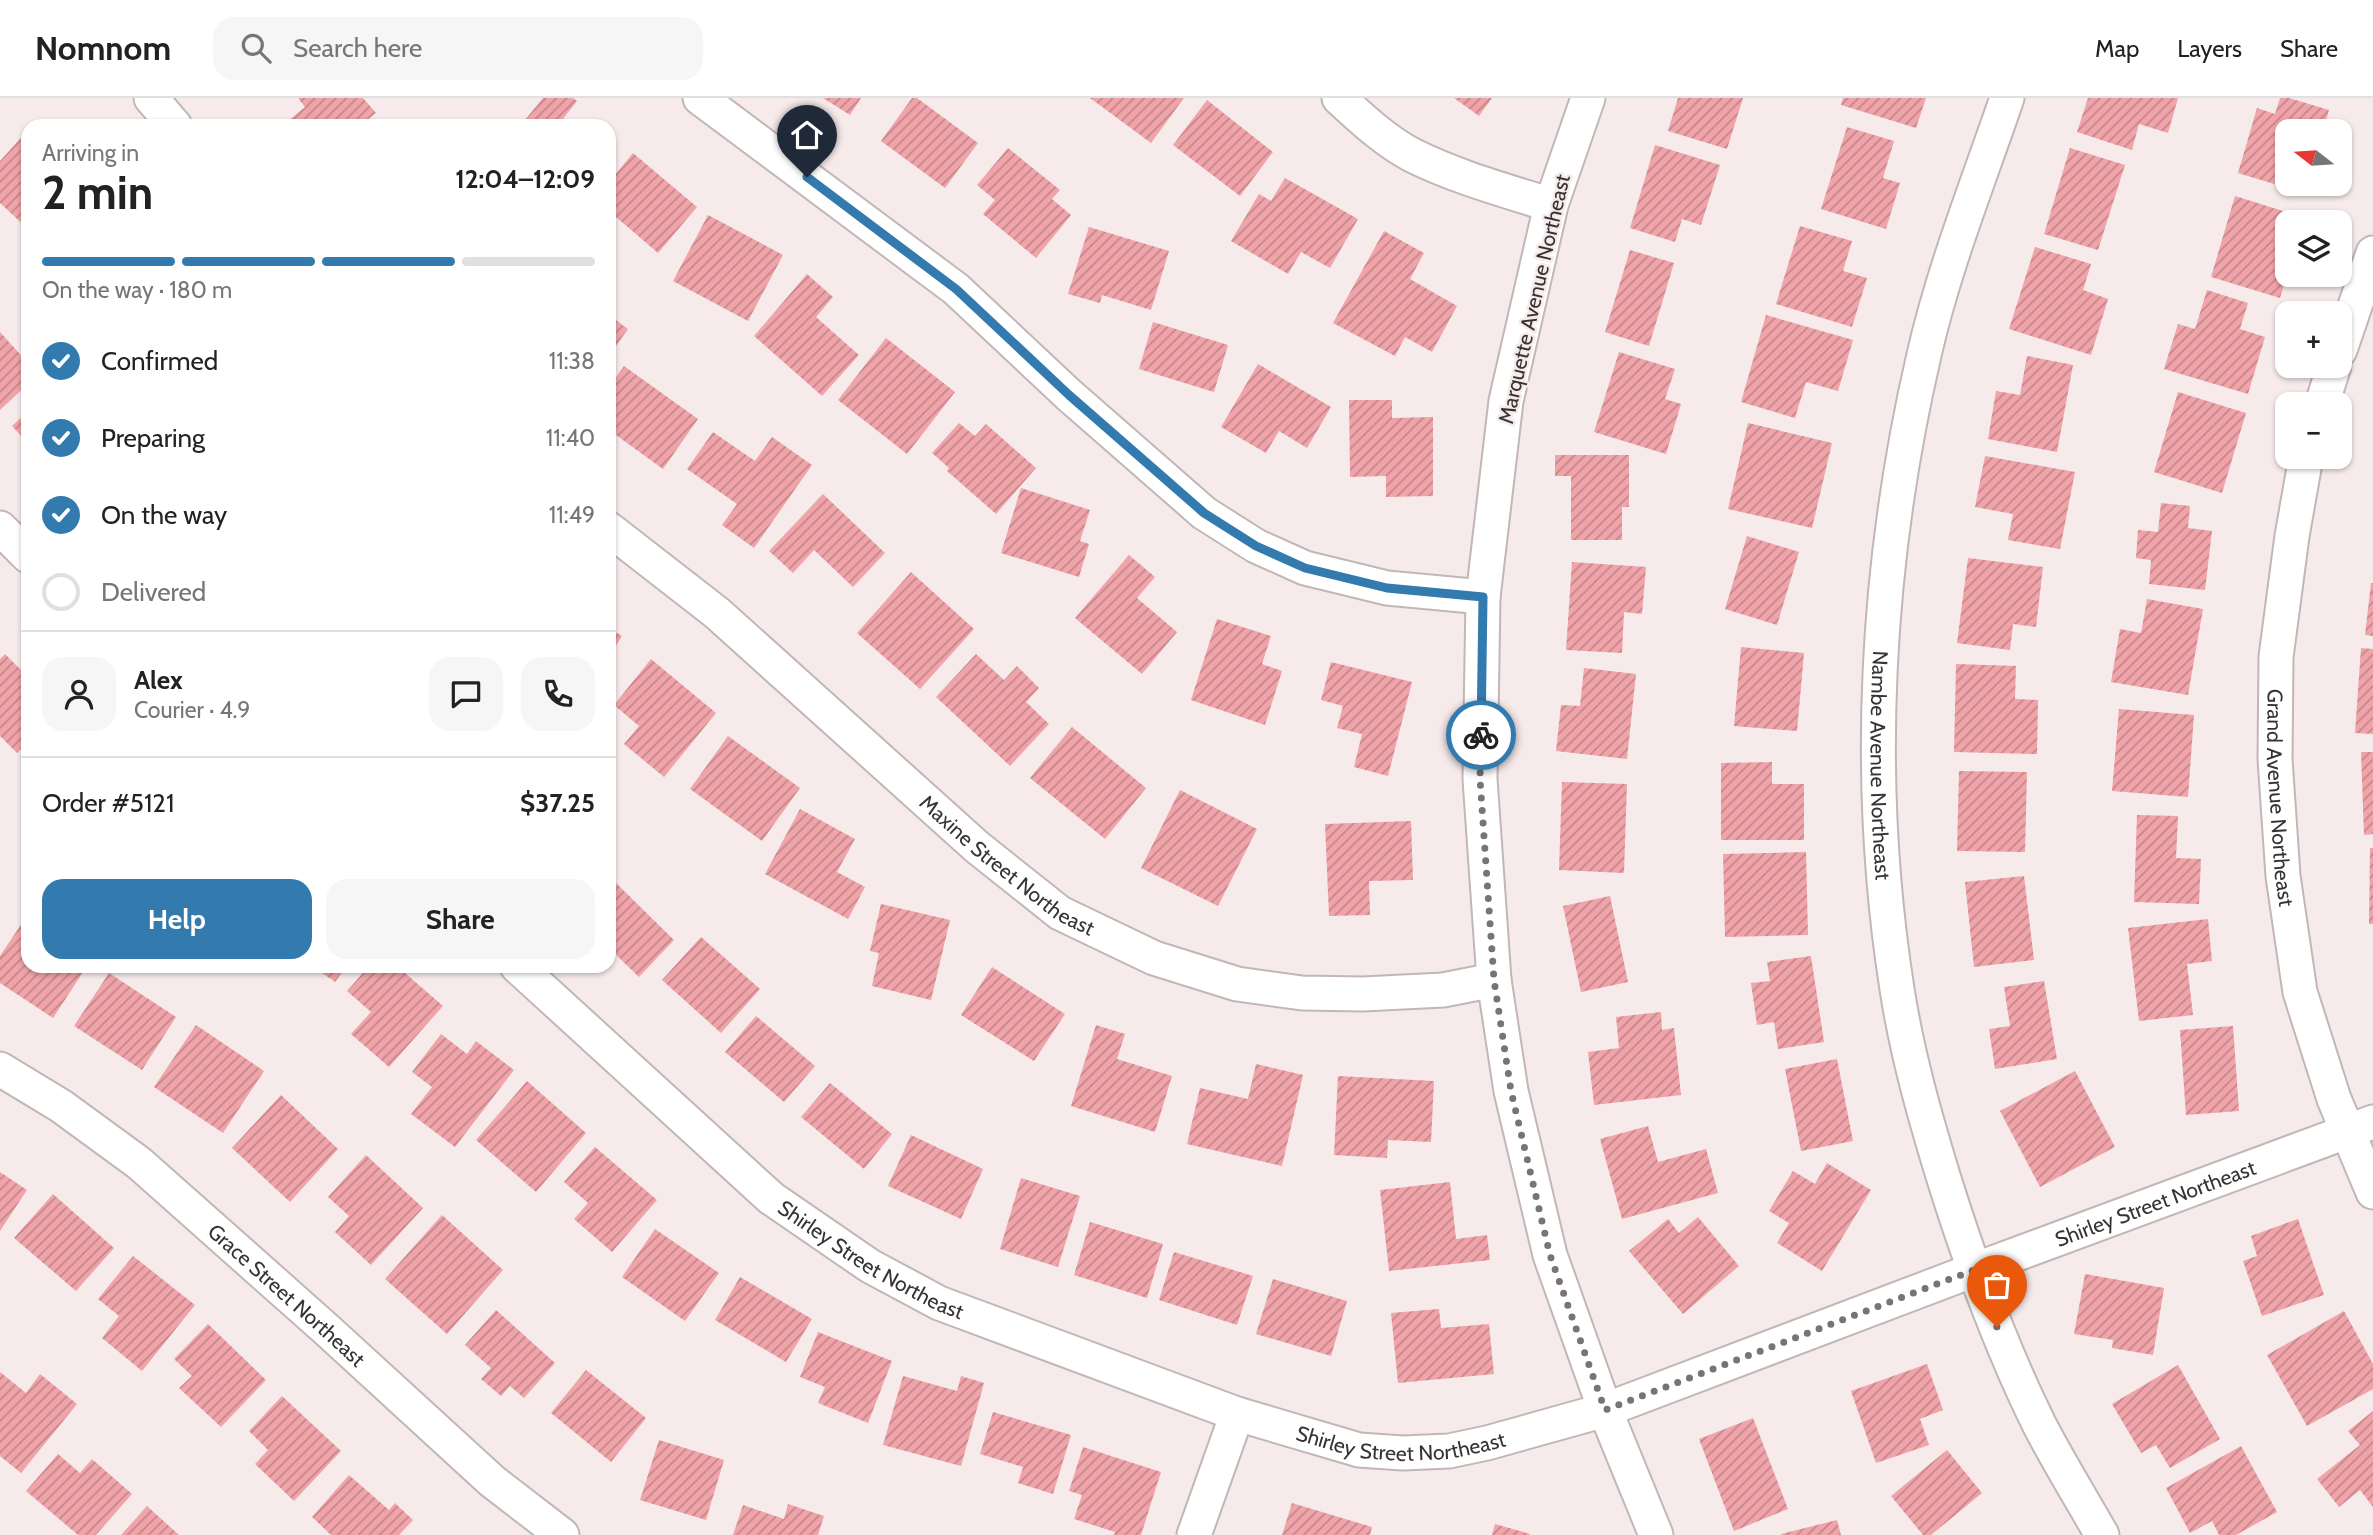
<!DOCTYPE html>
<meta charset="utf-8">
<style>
:root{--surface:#fff;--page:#f6f6f6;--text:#222;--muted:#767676;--line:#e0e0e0;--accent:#337aaf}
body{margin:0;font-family:Cabin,sans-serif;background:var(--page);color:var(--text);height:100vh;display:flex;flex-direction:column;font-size:26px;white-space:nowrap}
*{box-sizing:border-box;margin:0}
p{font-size:23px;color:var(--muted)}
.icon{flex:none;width:38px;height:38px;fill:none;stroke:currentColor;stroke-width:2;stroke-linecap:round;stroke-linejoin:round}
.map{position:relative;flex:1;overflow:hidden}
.panel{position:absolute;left:21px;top:21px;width:595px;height:854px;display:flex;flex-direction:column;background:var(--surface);border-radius:21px;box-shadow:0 2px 5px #0004}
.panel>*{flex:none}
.needle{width:46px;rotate:287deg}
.controls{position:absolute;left:2275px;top:21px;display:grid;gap:14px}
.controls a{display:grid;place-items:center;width:77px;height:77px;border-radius:14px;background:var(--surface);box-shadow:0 2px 5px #0004;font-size:35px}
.pin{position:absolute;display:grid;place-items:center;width:60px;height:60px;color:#fff;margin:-72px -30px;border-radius:50% 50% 50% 0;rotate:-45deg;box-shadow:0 0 7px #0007}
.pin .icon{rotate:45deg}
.courier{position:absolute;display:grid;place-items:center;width:70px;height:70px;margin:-35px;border:5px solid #337aaf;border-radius:50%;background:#fff;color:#222;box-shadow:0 2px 9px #0007}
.overview em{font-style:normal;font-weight:800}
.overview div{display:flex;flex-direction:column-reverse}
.overview{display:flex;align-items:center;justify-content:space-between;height:119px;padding:0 21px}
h1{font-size:46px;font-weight:800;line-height:52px}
.bar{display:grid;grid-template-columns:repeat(4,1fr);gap:10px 7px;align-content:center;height:84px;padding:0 21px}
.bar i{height:9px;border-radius:5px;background:var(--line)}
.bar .active{background:var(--accent)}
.bar p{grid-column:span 4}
.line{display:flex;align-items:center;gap:18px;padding:0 21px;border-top:2px solid var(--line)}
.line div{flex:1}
.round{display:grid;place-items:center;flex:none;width:74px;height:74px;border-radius:21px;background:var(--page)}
ol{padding:0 21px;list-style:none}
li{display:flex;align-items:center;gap:21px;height:77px}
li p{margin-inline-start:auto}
li .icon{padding:7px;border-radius:50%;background:var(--accent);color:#fff;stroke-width:4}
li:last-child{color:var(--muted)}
li i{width:38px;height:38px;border:4px solid var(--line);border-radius:50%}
.button{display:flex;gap:14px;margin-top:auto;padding:14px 21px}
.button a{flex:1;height:80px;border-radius:21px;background:var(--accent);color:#fff;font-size:28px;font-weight:800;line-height:80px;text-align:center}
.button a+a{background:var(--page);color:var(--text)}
header{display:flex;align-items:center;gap:42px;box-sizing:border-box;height:98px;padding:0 35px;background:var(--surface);border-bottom:2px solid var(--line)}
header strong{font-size:33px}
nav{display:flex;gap:38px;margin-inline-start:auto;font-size:24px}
.search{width:490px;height:63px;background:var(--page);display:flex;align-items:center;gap:18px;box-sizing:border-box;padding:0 24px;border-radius:21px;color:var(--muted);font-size:26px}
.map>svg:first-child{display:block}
</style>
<header>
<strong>Nomnom</strong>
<div class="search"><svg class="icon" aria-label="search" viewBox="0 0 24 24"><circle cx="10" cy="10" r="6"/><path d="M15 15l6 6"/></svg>Search here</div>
<nav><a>Map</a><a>Layers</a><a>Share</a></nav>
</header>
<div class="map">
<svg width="2373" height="1437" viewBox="0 0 2373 1437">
<defs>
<pattern id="building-hatch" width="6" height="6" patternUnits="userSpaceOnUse" patternTransform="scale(1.75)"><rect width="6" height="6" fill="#f0a4a9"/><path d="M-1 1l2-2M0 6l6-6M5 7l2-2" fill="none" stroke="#c3868a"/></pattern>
</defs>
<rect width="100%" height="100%" fill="#f7eaeb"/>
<path fill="url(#building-hatch)" d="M298,0H363L376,15L360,28H282L305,9Z
M543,0H573L577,3L559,26L561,28H520Z
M823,0H861L850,17Z
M912,0H917L978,45L945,90L881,43Z
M1090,0H1184L1151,45Z
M1454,0H1492L1479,18Z
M1678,0H1743L1727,51L1668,33Z
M1843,0H1926L1916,30L1841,7Z
M2088,0H2178L2168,35L2139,26L2132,52L2077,34Z
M2280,0H2289L2329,12L2323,33H2287V86H2307L2304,95L2238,75L2257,10L2275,16Z
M1207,2L1273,54L1240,98L1173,47Z
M1847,29L1894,43L1883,80L1900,85L1886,131L1821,111Z
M28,32V131L0,105V63Z
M1655,47L1720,67L1701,127L1682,121L1675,144L1630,130Z
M1008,50L1060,92L1052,101L1071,117L1036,160L983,116L995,102L977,87Z
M2070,50L2125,67L2098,152L2044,136Z
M633,55L697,109L658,155L609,113V84Z
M1285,80L1358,121L1330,170L1301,154L1288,176L1231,143L1259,96L1271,103Z
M2235,98L2283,113L2274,142L2287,146V177L2280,200L2211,179Z
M708,117L783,157L748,223L673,183Z
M1800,128L1852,143L1843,173L1867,180L1852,229L1776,206Z
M1089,129L1169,153L1151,212L1102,197L1100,205L1068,196Z
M1384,133L1424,155L1410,181L1457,208L1432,254L1405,239L1395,258L1333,225Z
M2035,149L2091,166L2083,192L2108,201L2091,257L2009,231Z
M1630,152L1674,165L1649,248L1605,234Z
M807,176L833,199L816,219L859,257L822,298L754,238Z
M2207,192L2248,205L2240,231L2265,239L2248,296L2164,271L2178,226L2195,231Z
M609,217L628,231L609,258Z
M1766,217L1853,242L1838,293L1806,284L1795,320L1741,304Z
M1153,224L1228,247L1214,294L1139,271Z
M0,234L28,265V286L0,312Z
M886,240L955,294L907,356L838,302Z
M1619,254L1675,271L1665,301L1681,306L1666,356L1594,334Z
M2027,258L2073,267L2057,354L1988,341L1996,293L2020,297Z
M1258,266L1331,309L1307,350L1279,333L1266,355L1221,329Z
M624,268L698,321L663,371L609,332V324L615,316L609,311V289Z
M2178,294L2246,315L2222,395L2154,374Z
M1349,302H1392V320L1433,319V398L1386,399V378L1350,379Z
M28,313V345L12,328Z
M959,325L975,338L986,326L1036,370L996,416L947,373L949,370L932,355Z
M1748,325L1832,345L1812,430L1728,411Z
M713,334L755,363L772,339L812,367L754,450L722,427L737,406L687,371Z
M1555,357H1629V409H1622V442H1571V378H1555Z
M1985,358L2075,374L2060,451L2008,442L2013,416L1975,409Z
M1021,390L1090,412L1080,443L1089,446L1079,479L1001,455Z
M823,396L885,455L853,489L814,452L793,475L769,453Z
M2161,405L2190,408L2188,430L2212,433L2205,492L2149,486L2151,462L2136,460L2138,432L2158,434Z
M1747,438L1799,454L1777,527L1725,511Z
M1129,457L1155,479L1137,500L1177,534L1142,576L1075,520Z
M1968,460L2043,469L2036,529L2013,526L2010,552L1957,545Z
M1572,464L1646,469L1642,516L1624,514L1622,555L1566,552Z
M911,474L974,531L920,591L857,535Z
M2371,485H2373V538L2365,537Z
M2147,501L2203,511L2188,597L2111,584L2120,531L2141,535Z
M1217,521L1271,538L1262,566L1282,573L1265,627L1191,602Z
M609,530L622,538L609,559Z
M1741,549L1804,555L1797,633L1734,628Z
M2361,550L2373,551V636L2355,635Z
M5,556L28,579V643L17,655L0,638V561Z
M976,556L1004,582L1017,568L1039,590L1026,604L1049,626L1010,668L936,599Z
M651,561L716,615L664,679L624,646L639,628L614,607Z
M1331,564L1412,584L1388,678L1354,669L1362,636L1337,630L1343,608L1321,602Z
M1956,566L2016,568L2015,601L2038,602L2037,656L1954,654Z
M1584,570L1636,576L1627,661L1556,653L1561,607L1580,608Z
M2119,611L2194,617L2188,699L2112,693Z
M1072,629L1146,690L1105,741L1030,680Z
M728,638L800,690L762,743L690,691Z
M2361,654H2373V736L2364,737Z
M1772,664V686H1804V742H1721V665Z
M1959,673L2027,674L2025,754L1957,753Z
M1562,684L1627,686L1624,775L1559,772Z
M1180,692L1257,731L1218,808L1141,770Z
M800,711L855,741L837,774L865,789L848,821L765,776Z
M2137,717L2178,718L2176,760L2201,761L2199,806L2134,804Z
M1411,723L1413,782L1369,783L1370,817L1329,818L1325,726Z
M2370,750H2373V826H2369Z
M1806,754L1808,837L1725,839L1723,756Z
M2024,778L2034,862L1974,869L1965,784Z
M616,785L674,842L639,879L609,850V792Z
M1610,798L1628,884L1581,894L1563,808Z
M881,806L950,822L931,902L872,888L879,855L870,853Z
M28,816V868H87L53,920L0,885V858Z
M2208,821L2212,863L2187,866L2193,917L2139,923L2128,830Z
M701,839L760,891L721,935L662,882Z
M1811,858L1824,944L1778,951L1774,924L1757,927L1751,885L1770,883L1767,864Z
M312,868H347L335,884Z
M369,868H397L443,908L389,969L351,936L371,914L347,893Z
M992,869L1065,916L1034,963L961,917Z
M109,875L176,919L142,972L74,928Z
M2044,883L2057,961L1995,971L1989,931L2010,928L2004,889Z
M1661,914L1662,932L1674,930L1681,997L1594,1007L1588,954L1619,950L1616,919Z
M756,918L815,968L784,1004L725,954Z
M196,927L264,973L223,1035L154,989Z
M1096,927L1125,936L1117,961L1172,978L1155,1034L1071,1008Z
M2233,928L2239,1013L2186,1017L2180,932Z
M441,936L467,956L476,943L514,972L455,1049L411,1016L432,989L412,974Z
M1837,961L1853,1043L1801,1053L1785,971Z
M1256,966L1303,977L1282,1068L1187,1046L1200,990L1248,1001Z
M2075,973L2115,1049L2040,1089L2000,1013Z
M1338,978L1434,983L1431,1044L1388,1042L1387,1060L1334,1057Z
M527,983L586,1035L536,1094L476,1042Z
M830,985L892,1036L864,1071L801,1019Z
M281,997L338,1051L290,1104L232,1050Z
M1648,1028L1658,1064L1706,1051L1718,1095L1622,1121L1600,1041Z
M911,1037L983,1071L961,1121L888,1088Z
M595,1049L657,1102L612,1154L574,1121L588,1105L564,1084Z
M366,1057L423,1110L371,1167L335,1134L349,1118L328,1099Z
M1827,1065L1871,1092L1822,1173L1777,1145L1789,1125L1769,1113L1793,1073L1815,1086Z
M0,1074L27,1092L0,1133Z
M1021,1080L1080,1098L1058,1169L1000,1151Z
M1450,1084L1456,1141L1487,1137L1490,1162L1389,1173L1380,1092Z
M53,1096L114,1150L76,1193L14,1140Z
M442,1117L503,1172L447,1236L385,1181Z
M1698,1119L1739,1168L1683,1216L1629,1153L1668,1121L1679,1135Z
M2298,1121L2324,1197L2262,1218L2243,1163L2257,1158L2251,1138Z
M1090,1124L1163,1146L1147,1200L1074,1177Z
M655,1131L719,1175L685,1223L622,1179Z
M1174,1154L1253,1178L1237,1227L1159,1202Z
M133,1158L195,1207L142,1273L102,1240L119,1218L98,1201Z
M2085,1176L2164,1190L2153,1257L2112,1250L2113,1242L2074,1236Z
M740,1179L812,1221L786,1264L715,1222Z
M1273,1181L1347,1203L1331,1258L1256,1236Z
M1439,1211L1441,1230L1489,1226L1494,1276L1398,1285L1391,1215Z
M496,1212L555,1265L524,1300L510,1288L501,1298L481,1281L491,1270L465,1247Z
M2344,1213L2373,1266V1291L2307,1328L2267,1257Z
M208,1226L266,1282L221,1329L179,1290L192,1278L174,1261Z
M818,1234L892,1263L868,1325L818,1305L825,1289L800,1279Z
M1927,1266L1943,1312L1920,1321L1929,1347L1876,1365L1851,1293Z
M2178,1267L2220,1341L2170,1370L2156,1347L2141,1355L2112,1306Z
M586,1272L646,1320L611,1364L551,1315Z
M0,1274L26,1295L40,1276L77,1306L21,1375L0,1358Z
M903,1278L957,1293L961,1278L984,1285L961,1368L883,1347Z
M282,1298L341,1353L294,1403L255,1366L268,1352L249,1333Z
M2373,1313V1409L2360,1392L2339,1409L2317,1381L2360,1347L2348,1333Z
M993,1314L1071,1337L1053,1396L1018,1385L1023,1369L980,1356Z
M1753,1320L1788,1411L1734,1433L1699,1341Z
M659,1342L724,1362L706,1422L640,1402Z
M2241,1348L2277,1414L2236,1437H2219L2212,1423L2190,1435L2166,1390Z
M1083,1349L1161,1374L1141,1437H1114L1115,1434L1074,1421L1082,1397L1069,1393Z
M1947,1352L1982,1395L1931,1437H1923L1891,1398Z
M58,1356L80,1375L92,1361L132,1396L96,1437H78L26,1393Z
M349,1377L389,1412L395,1405L413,1422L399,1437H331L312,1419Z
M1292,1405L1372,1429L1370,1437H1282Z
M788,1406L824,1418L818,1437H733L743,1407L784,1421Z
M147,1408L179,1437H121Z
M1837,1422L1841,1437H1781V1436Z
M1495,1426L1530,1436L1529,1437H1492Z"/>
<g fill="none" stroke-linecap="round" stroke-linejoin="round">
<g stroke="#c2b6b6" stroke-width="37">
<g id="street">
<path d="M151,0L175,28"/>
<path d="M700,0L956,191L1069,297L1204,415L1256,448L1305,470L1387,490L1483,499"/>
<path d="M1339,0C1361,20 1385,43 1412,57C1456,79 1504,92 1551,107"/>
<path d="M1588,0L1551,107L1506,303L1483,499L1480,681L1494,882L1511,993L1550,1157L1605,1312L1656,1437"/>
<path id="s1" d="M2007,0C1978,85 1944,169 1924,257C1876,464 1864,681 1897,891C1907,956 1925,1019 1944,1081C1970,1164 2000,1247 2039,1326C2058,1363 2081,1400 2102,1437"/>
<path d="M2340,252L2373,155"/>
<path d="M2322,306L2334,268"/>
<path id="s2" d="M2306,359L2292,438L2276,559L2275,661L2283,778L2300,894L2334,1001L2373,1094"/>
<path d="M0,430L28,458"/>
<path id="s3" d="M609,431L717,515L977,749L1060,815L1154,860L1237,886L1302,895L1363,896L1443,892L1494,882"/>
<path id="s4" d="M517,868L771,1100L870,1168L939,1205L1237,1316L1359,1352L1403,1355L1449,1353L1487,1345L1605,1312L1974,1172L2373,1024"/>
<path id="s5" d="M0,971L61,1008L139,1065L326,1231L492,1383L562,1437"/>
<path d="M1194,1437L1237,1316"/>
</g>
</g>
<use href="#street" stroke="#fff" stroke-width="33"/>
</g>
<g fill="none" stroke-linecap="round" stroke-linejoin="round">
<path stroke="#7a7373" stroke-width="7" stroke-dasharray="0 12.6" d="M1481,637L1480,681L1494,882L1511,993L1550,1157L1605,1312L1974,1172L1997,1229"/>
<path stroke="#337aaf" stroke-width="9" d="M807,79L956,191L1069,297L1204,415L1256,448L1305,470L1387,490L1483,499L1481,637"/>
</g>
<g text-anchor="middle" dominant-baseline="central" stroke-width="5" stroke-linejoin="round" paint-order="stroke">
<g font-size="21" fill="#373333" stroke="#f7eaeb">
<text transform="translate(1534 201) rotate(-77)">Marquette Avenue Northeast</text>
<text stroke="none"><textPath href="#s1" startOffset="684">Nambe Avenue Northeast</textPath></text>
<text stroke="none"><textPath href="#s2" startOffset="343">Grand Avenue Northeast</textPath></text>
<text stroke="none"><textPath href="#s3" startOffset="522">Maxine Street Northeast</textPath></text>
<text stroke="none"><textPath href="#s4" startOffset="1827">Shirley Street Northeast</textPath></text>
<text stroke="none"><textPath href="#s4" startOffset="462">Shirley Street Northeast</textPath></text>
<text stroke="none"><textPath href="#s5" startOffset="366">Grace Street Northeast</textPath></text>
<text stroke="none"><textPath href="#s4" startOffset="1029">Shirley Street Northeast</textPath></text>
</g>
</g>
</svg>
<div class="controls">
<a><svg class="needle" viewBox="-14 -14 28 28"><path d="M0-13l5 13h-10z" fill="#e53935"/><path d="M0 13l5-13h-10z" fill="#767676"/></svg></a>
<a><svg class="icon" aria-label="layers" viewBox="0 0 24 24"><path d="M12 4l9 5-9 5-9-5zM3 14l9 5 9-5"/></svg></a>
<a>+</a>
<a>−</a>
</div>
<div class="pin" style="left:1997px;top:1229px;background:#ea580c"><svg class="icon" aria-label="bag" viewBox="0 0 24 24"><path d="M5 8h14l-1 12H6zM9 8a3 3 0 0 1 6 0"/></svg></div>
<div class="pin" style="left:807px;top:79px;background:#1f2937"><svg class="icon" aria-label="home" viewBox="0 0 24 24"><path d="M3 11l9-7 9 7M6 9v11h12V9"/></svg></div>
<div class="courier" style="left:1481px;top:637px"><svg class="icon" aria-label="bike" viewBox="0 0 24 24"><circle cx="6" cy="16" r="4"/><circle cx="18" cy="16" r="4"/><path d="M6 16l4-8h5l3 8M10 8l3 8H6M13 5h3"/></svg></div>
<section class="panel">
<div class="overview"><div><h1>2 min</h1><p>Arriving in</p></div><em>12:04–12:09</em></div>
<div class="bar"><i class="active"></i><i class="active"></i><i class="active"></i><i></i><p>On the way · 180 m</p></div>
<ol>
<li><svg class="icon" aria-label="check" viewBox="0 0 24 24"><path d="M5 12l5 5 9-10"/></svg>Confirmed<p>11:38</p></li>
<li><svg class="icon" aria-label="check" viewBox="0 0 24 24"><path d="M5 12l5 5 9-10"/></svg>Preparing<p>11:40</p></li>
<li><svg class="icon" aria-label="check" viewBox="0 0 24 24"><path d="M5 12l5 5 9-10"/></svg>On the way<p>11:49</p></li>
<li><i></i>Delivered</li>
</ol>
<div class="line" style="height:126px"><a class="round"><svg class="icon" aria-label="person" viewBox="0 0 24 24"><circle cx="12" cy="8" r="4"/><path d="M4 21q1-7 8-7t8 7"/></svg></a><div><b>Alex</b><p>Courier · 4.9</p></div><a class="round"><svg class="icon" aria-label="chat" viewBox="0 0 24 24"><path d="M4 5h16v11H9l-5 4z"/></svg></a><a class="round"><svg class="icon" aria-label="phone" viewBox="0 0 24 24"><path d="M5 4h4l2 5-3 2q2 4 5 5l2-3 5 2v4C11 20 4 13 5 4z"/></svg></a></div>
<div class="line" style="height:91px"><div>Order #5121</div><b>$37.25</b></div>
<div class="button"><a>Help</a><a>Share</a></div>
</section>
</div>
